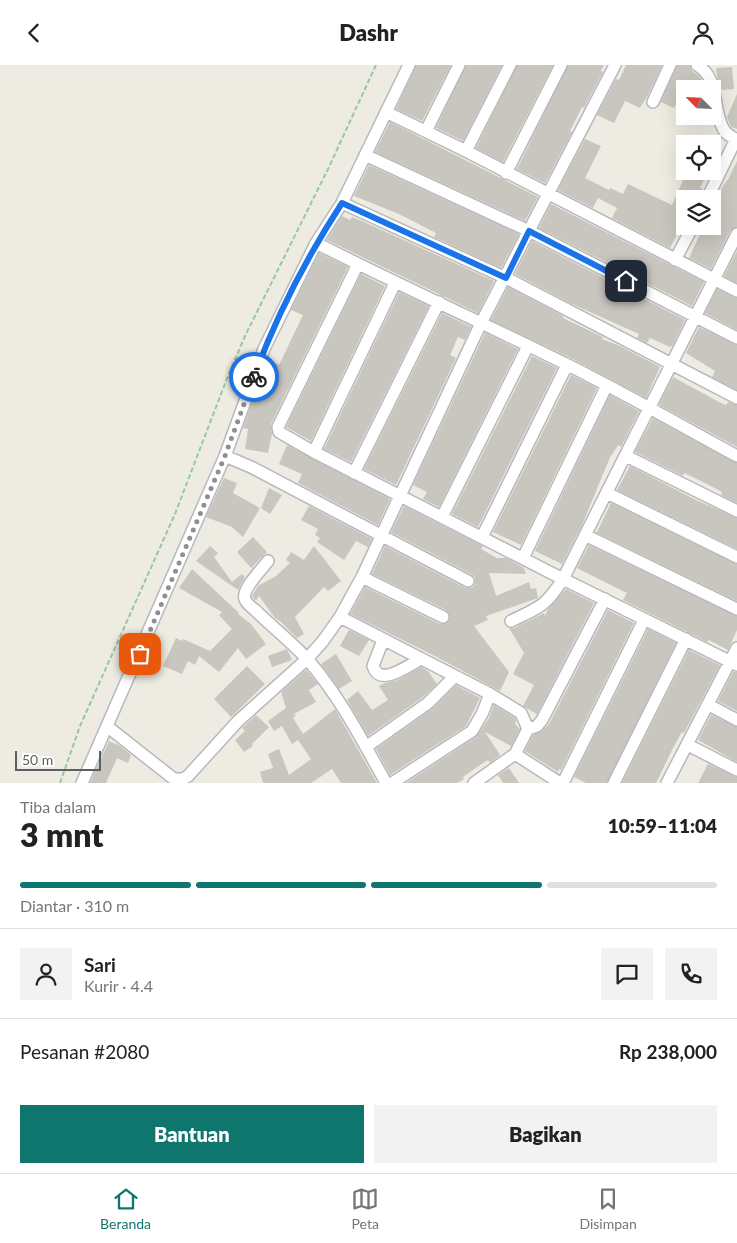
<!DOCTYPE html>
<html lang="id">
<meta charset="utf-8">
<style>
:root{--surface:#fff;--page:#f2f2f2;--text:#222;--muted:#767676;--line:#e0e0e0;--accent:#0f766e}
body{margin:0;font-family:Lato,sans-serif;background:var(--page);color:var(--text);height:100vh;display:flex;flex-direction:column;font-size:19px;white-space:nowrap}
*{box-sizing:border-box;margin:0}
p{font-size:16px;color:var(--muted)}
.icon{flex:none;width:28px;height:28px;fill:none;stroke:currentColor;stroke-width:2;stroke-linecap:round;stroke-linejoin:round}
.map{position:relative;height:718px;overflow:hidden}
.sheet{display:flex;flex-direction:column;background:var(--surface);flex:1}
.sheet>*{flex:none}
.needle{width:32px;rotate:294deg}
.fabs{position:absolute;left:676px;top:15px;display:grid;gap:10px}
.fabs a{display:grid;place-items:center;width:45px;height:45px;border-radius:0px;background:var(--surface);box-shadow:0 5px 20px #0002;font-size:25px}
.scale{position:absolute;left:15px;bottom:12px;width:86px;box-sizing:border-box;padding-left:5px;border:2px solid #5b5f64;border-top:0;font-size:14px;line-height:18px;white-space:nowrap;color:#5b5f64;-webkit-text-stroke:4px #fff;paint-order:stroke}
.pin{position:absolute;display:grid;place-items:center;width:42px;height:42px;color:#fff;margin:-21px;border-radius:10px;box-shadow:0 2px 8px #0006}
.courier{position:absolute;display:grid;place-items:center;width:50px;height:50px;margin:-25px;border:4px solid #1a73e8;border-radius:50%;background:#fff;color:#222;box-shadow:0 1px 6px #0007}
.overview em{font-style:normal;font-weight:800}
.overview div{display:flex;flex-direction:column-reverse}
.overview{display:flex;align-items:center;justify-content:space-between;height:85px;padding:0 20px}
h1{font-size:32px;font-weight:800;line-height:38px}
.bar{display:grid;grid-template-columns:repeat(4,1fr);gap:8px 5px;align-content:center;height:60px;padding:0 20px}
.bar i{height:6px;border-radius:4px;background:var(--line)}
.bar .selected{background:var(--accent)}
.bar p{grid-column:span 4}
.line{display:flex;align-items:center;gap:12px;padding:0 20px;border-top:1px solid var(--line)}
.line div{flex:1}
.round{display:grid;place-items:center;flex:none;width:52px;height:52px;border-radius:0px;background:var(--page)}
.action{display:flex;gap:10px;margin-top:auto;padding:10px 20px}
.action a{flex:1;height:58px;border-radius:0px;background:var(--accent);color:#fff;font-size:20px;font-weight:800;line-height:58px;text-align:center}
.action a+a{background:var(--page);color:var(--text)}
header{display:flex;justify-content:space-between;align-items:center;height:65px;padding:0 20px;background:var(--surface);font-size:22px;font-weight:800}
.tab-bar{display:flex;justify-content:space-around;align-items:center;height:70px;border-top:1px solid var(--line);background:var(--surface);font-size:14px;color:var(--muted)}
.tab-bar a{display:grid;justify-items:center;gap:2px}
.tab-bar .selected{color:var(--accent)}
.map>svg:first-child{display:block}
</style>
<header><svg class="icon" aria-label="back" viewBox="0 0 24 24"><path d="M15 5l-7 7 7 7"/></svg>Dashr<svg class="icon" aria-label="person" viewBox="0 0 24 24"><circle cx="12" cy="8" r="4"/><path d="M4 21q1-7 8-7t8 7"/></svg></header>
<div class="map">
<svg width="737" height="718" viewBox="0 0 737 718">
<rect width="100%" height="100%" fill="#eeebe2"/>
<path fill="#c9c6bf" d="M416,0H451L422,56L396,44Z
M466,0H502L463,76L436,63Z
M517,0H553L503,97L476,83Z
M568,0H604L601,6L603,7L584,43L582,42L570,66L572,67L545,118L517,104Z
M626,0H662L648,30L640,43L625,36L614,58L597,50L616,14L619,15Z
M677,0H690L692,6L699,11L704,18L701,24H685L674,43L661,37Z
M732,2L734,24L721,25L717,10L716,3Z
M737,29V64L731,62L727,52Z
M390,57L538,132L525,156L375,87Z
M585,74L601,81L585,113L609,125L610,123L623,129L628,119L672,140L687,106H708L700,123L703,124L700,134H685V160H682L670,183L612,153L617,143L598,133L593,143L558,125Z
M737,96V162L730,166L711,204L689,193L700,169L698,168L700,161H712V139L727,115H728Z
M369,100L519,169L501,203L434,172L436,168L399,149L354,131Z
M551,139L704,217L692,241L539,163Z
M342,151L350,155L352,152L364,157L494,216L478,248L327,175Z
M532,176L685,255L673,280L670,282L650,273L647,278L637,273L639,269L570,238L515,209Z
M737,186V218L724,211Z
M319,188L348,202L271,359L272,369L268,388L245,384L248,364L243,363L268,294L279,300L303,250L291,245Z
M361,209L385,221L311,376L286,362Z
M508,222L563,251V253L603,272L602,274L620,281L660,302L646,333L569,292L491,255Z
M717,224L737,233V265L705,248Z
M399,227L429,241L351,397L324,384Z
M442,248L471,262L465,275L458,272L450,290L456,293L396,420L364,404Z
M699,262L737,280V325L712,312L715,306L686,288Z
M485,268L518,284L439,442L423,434L427,427L413,420Z
M532,291L557,303L478,462L452,449Z
M571,310L597,323L521,480L493,467Z
M673,312L721,338L726,340L728,337L737,340V382L659,340Z
M610,330L639,346L621,382L618,380L612,390H611L582,460L562,499L535,486Z
M653,353L737,398V438L721,430L722,427L701,416L684,408L683,411L635,387Z
M287,380L390,434L378,460L298,418L302,409L279,399Z
M630,401L696,435L737,453V484L617,425Z
M224,413L237,418L233,428L260,443L243,472L232,462L206,452Z
M269,423L282,430L270,449L261,443Z
M611,438L737,499V536L595,467H597Z
M309,441L372,474L368,482L356,476L344,495L317,477L320,473L315,470L318,464L301,455Z
M404,441L483,481L481,484L497,493H506L524,503L526,509L489,508L496,531L529,517L531,524L536,523L538,533L486,551L488,555L474,561L509,607L500,626L433,590L350,549L365,522L440,559H444L449,556L450,551L446,545L372,509L385,481L465,523H472L475,519V512L471,509L391,467Z
M253,472L267,487L251,503L237,487Z
M589,480L737,551V565L728,585L709,575L707,577L623,535L627,528L577,503Z
M210,481L218,488L214,492L232,517L242,509L245,512L238,525L196,496Z
M314,481L341,516L328,526L324,522L295,552L304,569L297,573L280,556L275,553L259,531L256,536L252,531L258,521L276,511L290,498L286,495L291,487L304,495Z
M192,504L239,548L238,549L251,559L266,579L246,594L238,583L219,607L199,591L195,600L188,596L182,609L163,601L176,573L182,576L183,574L210,586L232,564L219,550L222,547L179,523Z
M566,524L594,538L537,649L523,641L534,620L513,609L524,588L509,563H514L544,548L545,551L548,544Z
M608,545L634,558L561,705L559,704L558,707L525,686L533,670L542,666L549,659Z
M648,564L676,578L607,718H586L574,712Z
M349,565L369,575L359,591L340,581Z
M287,584L292,595L272,602L268,591Z
M689,585L720,600L684,668L682,667L674,681L656,718H622Z
M336,589L352,616L339,624L321,599Z
M247,601L265,619L231,652L214,634Z
M421,602L428,606L437,619L423,632L368,671L347,635L358,626L372,645L388,635L379,621L385,618L398,615Z
M306,605L318,619L309,625L316,637L294,649L296,651L293,653L303,669L335,644L377,718H341L332,704L311,718H263L260,707L273,703L268,689L279,684L289,710L311,694L298,675L292,679L282,661L274,666L268,656L286,643L281,627Z
M733,607H737V646L718,636Z
M456,620L480,633L466,661L390,710L376,684L432,644Z
M494,640L515,653L516,656L515,659L520,664L511,681L485,667L500,690L490,698L488,695L480,700L463,712L464,714L457,718H406L476,672L489,653Z
M256,650L269,662L252,679L253,681L244,687L235,675L245,666L242,663Z
M711,650L737,662V697L698,675Z
M109,676L120,681L131,690L128,698L117,693L106,718H90Z
M708,699L737,712V718H698Z
M509,703L519,718H503L498,710Z"/>
<g fill="none" stroke-linecap="round" stroke-linejoin="round">
<g stroke="#b5b9bd" stroke-width="14">
<path id="minor" d="M697,0C721,14 711,44 724,65C727,70 732,72 737,75
M653,37L670,0
M386,47L466,86L737,226
M426,66L459,0
M466,86L510,0
M365,90L529,166L737,273
M506,108L561,0
M707,134L736,74
M342,138L506,213L737,333
M316,178C399,220 483,258 566,299C624,328 680,360 737,391
M675,195L693,161
M358,199L278,362L279,367L314,387L563,514L737,600
M314,387L395,218
M225,391L251,402L468,516
M626,391L737,446
M354,408L439,237
M607,428L737,492
M442,452L528,281
M585,470L737,544
M482,472L567,300
M523,493L607,320
M268,496C263,503 241,525 245,534C246,538 251,542 255,545C272,562 292,577 308,595C340,632 362,675 386,718
M362,512L443,552
M340,552L490,629L521,648L528,664
M511,556C540,542 545,542 563,514L737,169
M383,575L373,601C380,623 408,600 421,594
M709,640L737,655
M108,662L174,714H183L188,711L238,656L307,594L323,576L340,552L362,512L481,258L615,0
M688,680L737,705
M366,682L428,638L455,611
M515,689L560,718
M82,718L225,391L264,284L316,178L342,138L409,0
M392,718L472,666L482,649L490,629
M474,718L515,689L528,664L537,661L542,655L605,534
M563,718L644,555
M614,718L686,574
M667,718L737,583"/>
</g>
<path stroke="#96c8a3" stroke-width="2" stroke-dasharray="5 2.5" stroke-linecap="butt" d="M60,718L80,661L175,449L226,316L245,271L329,102L376,0"/>
<use href="#minor" stroke="#fff" stroke-width="11"/>
</g>
<g fill="none" stroke-linecap="round" stroke-linejoin="round">
<path stroke="#8e9090" stroke-width="5" stroke-dasharray="0 9" d="M140,589L225,391L254,312"/>
<path stroke="#1a73e8" stroke-width="6" d="M254,312C276,251 307,192 342,138L506,213L529,166L626,216"/>
</g>
</svg>
<div class="fabs">
<a><svg class="needle" viewBox="-14 -14 28 28"><path d="M0-13l5 13h-10z" fill="#e53935"/><path d="M0 13l5-13h-10z" fill="#767676"/></svg></a>
<a><svg class="icon" aria-label="locate" viewBox="0 0 24 24"><circle cx="12" cy="12" r="6"/><path d="M12 2v4M12 18v4M2 12h4M18 12h4"/></svg></a>
<a><svg class="icon" aria-label="layers" viewBox="0 0 24 24"><path d="M12 4l9 5-9 5-9-5zM3 14l9 5 9-5"/></svg></a>
</div>
<div class="scale">50 m</div>
<div class="pin" style="left:140px;top:589px;background:#ea580c"><svg class="icon" aria-label="bag" viewBox="0 0 24 24"><path d="M5 8h14l-1 12H6zM9 8a3 3 0 0 1 6 0"/></svg></div>
<div class="pin" style="left:626px;top:216px;background:#1f2937"><svg class="icon" aria-label="home" viewBox="0 0 24 24"><path d="M3 11l9-7 9 7M6 9v11h12V9"/></svg></div>
<div class="courier" style="left:254px;top:312px"><svg class="icon" aria-label="bike" viewBox="0 0 24 24"><circle cx="6" cy="16" r="4"/><circle cx="18" cy="16" r="4"/><path d="M6 16l4-8h5l3 8M10 8l3 8H6M13 5h3"/></svg></div>
</div>
<section class="sheet">
<div class="overview"><div><h1>3 mnt</h1><p>Tiba dalam</p></div><em>10:59–11:04</em></div>
<div class="bar"><i class="selected"></i><i class="selected"></i><i class="selected"></i><i></i><p>Diantar · 310 m</p></div>
<div class="line" style="height:90px"><a class="round"><svg class="icon" aria-label="person" viewBox="0 0 24 24"><circle cx="12" cy="8" r="4"/><path d="M4 21q1-7 8-7t8 7"/></svg></a><div><b>Sari</b><p>Kurir · 4.4</p></div><a class="round"><svg class="icon" aria-label="chat" viewBox="0 0 24 24"><path d="M4 5h16v11H9l-5 4z"/></svg></a><a class="round"><svg class="icon" aria-label="phone" viewBox="0 0 24 24"><path d="M5 4h4l2 5-3 2q2 4 5 5l2-3 5 2v4C11 20 4 13 5 4z"/></svg></a></div>
<div class="line" style="height:65px"><div>Pesanan #2080</div><b>Rp 238,000</b></div>
<div class="action"><a>Bantuan</a><a>Bagikan</a></div>
</section>
<nav class="tab-bar">
<a class="selected"><svg class="icon" aria-label="home" viewBox="0 0 24 24"><path d="M3 11l9-7 9 7M6 9v11h12V9"/></svg>Beranda</a>
<a><svg class="icon" aria-label="map" viewBox="0 0 24 24"><path d="M3 6l6-2 6 2 6-2v14l-6 2-6-2-6 2zM9 4v14M15 6v14"/></svg>Peta</a>
<a><svg class="icon" aria-label="saved" viewBox="0 0 24 24"><path d="M7 4h10v16l-5-4-5 4z"/></svg>Disimpan</a>
</nav>
